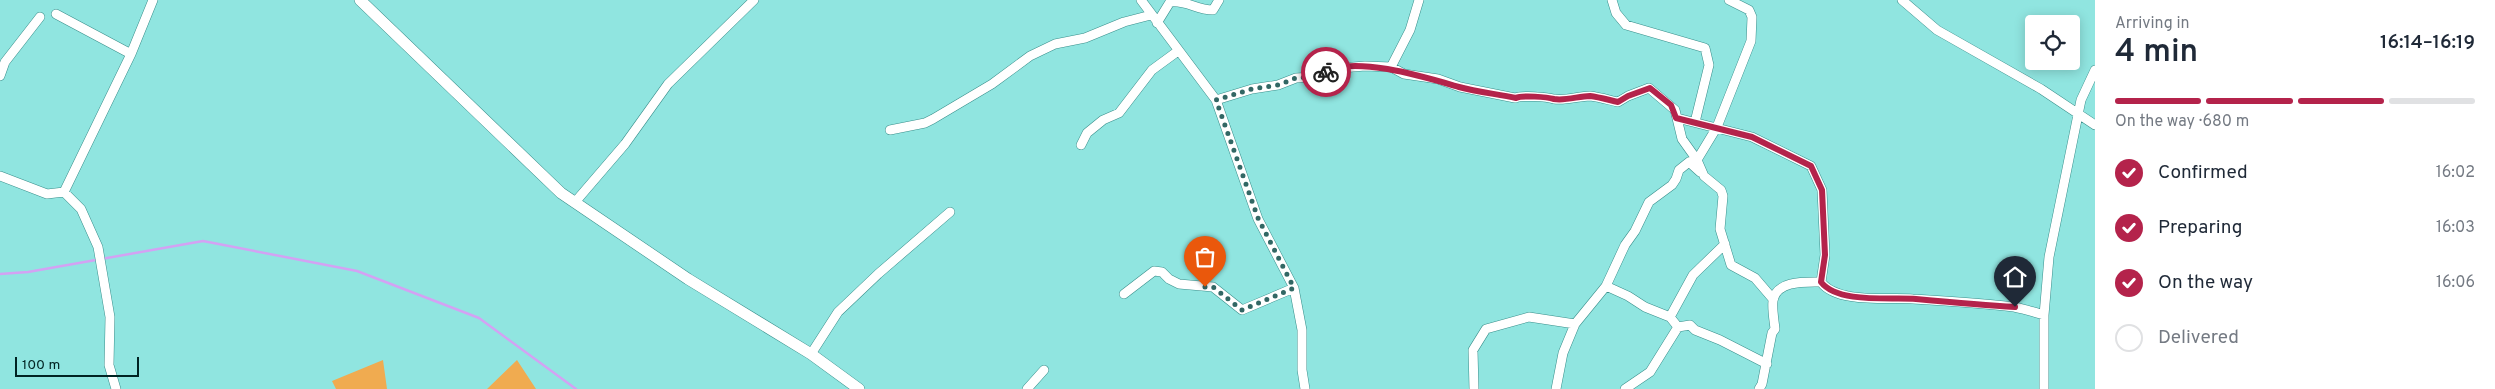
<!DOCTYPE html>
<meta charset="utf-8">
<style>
:root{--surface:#fff;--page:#f6f6f7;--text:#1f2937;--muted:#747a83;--line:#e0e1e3;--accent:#b4234b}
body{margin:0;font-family:Overpass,sans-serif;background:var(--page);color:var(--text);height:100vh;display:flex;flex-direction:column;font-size:19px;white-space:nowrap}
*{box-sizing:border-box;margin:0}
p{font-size:16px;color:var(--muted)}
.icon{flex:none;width:28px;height:28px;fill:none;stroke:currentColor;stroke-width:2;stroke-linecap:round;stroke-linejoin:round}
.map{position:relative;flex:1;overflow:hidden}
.sheet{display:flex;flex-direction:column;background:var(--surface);width:400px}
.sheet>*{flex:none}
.fabs{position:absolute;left:2025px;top:15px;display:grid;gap:10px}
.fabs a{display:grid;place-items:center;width:55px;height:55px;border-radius:5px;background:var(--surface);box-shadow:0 2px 12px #0003;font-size:25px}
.scale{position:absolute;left:15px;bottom:12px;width:124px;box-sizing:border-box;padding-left:5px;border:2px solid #002322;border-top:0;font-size:14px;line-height:18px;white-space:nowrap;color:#002322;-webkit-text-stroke:4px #90e5e0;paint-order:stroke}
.pin{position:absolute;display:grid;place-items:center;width:42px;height:42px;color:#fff;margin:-51px -21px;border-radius:50% 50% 50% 0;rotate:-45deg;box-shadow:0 0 5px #0007}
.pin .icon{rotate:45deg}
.courier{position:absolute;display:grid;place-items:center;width:50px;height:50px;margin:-25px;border:4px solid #b4234b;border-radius:50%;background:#fff;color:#222;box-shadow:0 1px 6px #0007}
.overview em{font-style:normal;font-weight:600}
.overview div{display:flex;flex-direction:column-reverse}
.overview{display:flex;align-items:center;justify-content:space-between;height:85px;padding:0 20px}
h1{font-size:32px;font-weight:600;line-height:38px}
.bar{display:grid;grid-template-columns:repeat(4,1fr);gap:8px 5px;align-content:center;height:60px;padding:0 20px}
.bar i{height:6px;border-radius:4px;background:var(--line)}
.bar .current{background:var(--accent)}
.bar p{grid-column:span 4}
ol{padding:0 20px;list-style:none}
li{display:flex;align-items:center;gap:15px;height:55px}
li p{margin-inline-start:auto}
li .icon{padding:5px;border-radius:50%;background:var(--accent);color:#fff;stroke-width:4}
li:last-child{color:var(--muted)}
li i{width:28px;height:28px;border:2px solid var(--line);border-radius:50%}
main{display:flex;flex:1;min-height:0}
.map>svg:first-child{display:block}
</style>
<main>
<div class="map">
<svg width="2095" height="389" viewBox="0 0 2095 389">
<rect width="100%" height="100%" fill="#90e5e0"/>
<path fill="#f0ab50" d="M383,360L387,389H336L332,381Z
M517,360L536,389H487Z"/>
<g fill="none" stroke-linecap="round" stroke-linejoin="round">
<path stroke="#d3a2f3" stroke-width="2.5" d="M0,274L28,272L203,241L357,271L479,318L576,389"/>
<g stroke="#388f8b" stroke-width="10">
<path id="minor" d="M1141,0L1216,100L1258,219L1294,288L1302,330V370L1305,389
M1612,0L1616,13L1626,25L1705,48L1709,65L1695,122
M1902,0L1937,30L2041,89L2095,125
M56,14L131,54
M1157,23L1170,2C1187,0 1196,10 1213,10L1219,0
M1391,67L1410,30L1419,0
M0,76L5,62L40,17
M1216,100L1252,89L1278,85L1296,78L1313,77L1330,69L1365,66L1391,67L1404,74L1438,79L1460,87L1515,98C1522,95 1547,97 1554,99C1566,101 1579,96 1590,96C1599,97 1609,100 1618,102L1628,96L1649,88L1675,110L1682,139L1697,160L1704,176L1721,190L1723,196L1720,229L1731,265L1755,278L1773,299
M1677,118L1752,137L1811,166L1822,190L1825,255L1821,282C1837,304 1889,297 1913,299C1947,301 1981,303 2014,307C2024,309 2034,312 2044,315
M890,130L925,123L933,119L992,84L1030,56L1055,44L1085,38L1124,22L1151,15
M1081,145L1087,133L1103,120L1119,113L1152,70L1178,51
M1697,160L1717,127L1751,41L1752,17L1749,10L1729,0
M1700,172L1689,162L1679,170L1676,179L1672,185L1649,202L1635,231L1625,245L1606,286L1628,296L1645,307L1670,317L1678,327L1690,325L1695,330L1720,340L1767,364
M0,176L47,194L64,192L131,54L153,0
M64,192L81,209L98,247L110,317L109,365L116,389
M576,201L625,144L668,84L754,0
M1124,294L1154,271L1162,272L1169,279L1179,284L1213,287L1242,310L1294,288
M1670,317L1693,275L1725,244
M811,354L838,312L878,274L950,212
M1027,389L1044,370
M1474,389L1473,350L1486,329L1529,317L1575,324
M1556,389L1563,353L1575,324L1606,286
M1625,389L1650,372L1678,327
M1759,389L1762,384L1772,333L1775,329C1774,320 1772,309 1773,301C1776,280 1806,282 1821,282
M2044,389V315L2049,257L2081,100L2095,70"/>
</g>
<g stroke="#388f8b" stroke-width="12">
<path id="major" d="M360,0L561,193L688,279L811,354L859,389"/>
</g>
<use href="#minor" stroke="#fff" stroke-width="9"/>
<use href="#major" stroke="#fff" stroke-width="11"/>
</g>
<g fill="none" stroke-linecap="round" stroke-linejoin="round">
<path stroke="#326764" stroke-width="5" stroke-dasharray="0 9" d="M1205,287H1213L1242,310L1294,288L1258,218L1216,100L1252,89L1278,85L1296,78L1314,77L1326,72"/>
<path stroke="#b4234b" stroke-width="6" d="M1326,72C1354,55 1428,78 1459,87C1477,92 1497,94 1516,98C1522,95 1547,97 1554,99C1566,101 1579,96 1590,96C1599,97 1609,100 1618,102L1628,96L1650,88L1671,105L1676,118L1752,137L1811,166L1822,190L1825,255L1821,282C1838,304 1892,297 1916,299C1949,302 1982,305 2015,307"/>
</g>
</svg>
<div class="fabs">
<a><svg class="icon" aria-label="locate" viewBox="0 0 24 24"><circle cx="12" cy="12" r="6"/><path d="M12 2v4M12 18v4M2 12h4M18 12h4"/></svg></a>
</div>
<div class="scale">100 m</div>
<div class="pin" style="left:1205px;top:287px;background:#ea580c"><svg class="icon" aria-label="bag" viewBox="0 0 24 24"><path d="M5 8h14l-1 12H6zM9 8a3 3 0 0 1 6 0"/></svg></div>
<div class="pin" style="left:2015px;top:307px;background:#1f2937"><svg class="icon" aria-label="home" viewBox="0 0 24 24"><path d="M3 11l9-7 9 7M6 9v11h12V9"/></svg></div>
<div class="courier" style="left:1326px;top:72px"><svg class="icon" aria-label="bike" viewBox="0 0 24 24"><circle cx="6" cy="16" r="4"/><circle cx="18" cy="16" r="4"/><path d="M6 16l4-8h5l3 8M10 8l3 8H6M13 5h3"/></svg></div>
</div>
<section class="sheet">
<div class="overview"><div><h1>4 min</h1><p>Arriving in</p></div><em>16:14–16:19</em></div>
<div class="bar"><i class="current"></i><i class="current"></i><i class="current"></i><i></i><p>On the way · 680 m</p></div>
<ol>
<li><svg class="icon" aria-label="check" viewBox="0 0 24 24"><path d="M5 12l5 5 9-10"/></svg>Confirmed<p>16:02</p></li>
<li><svg class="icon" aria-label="check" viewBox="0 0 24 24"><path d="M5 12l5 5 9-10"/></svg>Preparing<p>16:03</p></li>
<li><svg class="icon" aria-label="check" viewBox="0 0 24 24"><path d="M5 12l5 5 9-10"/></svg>On the way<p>16:06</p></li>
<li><i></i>Delivered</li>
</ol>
</section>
</main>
